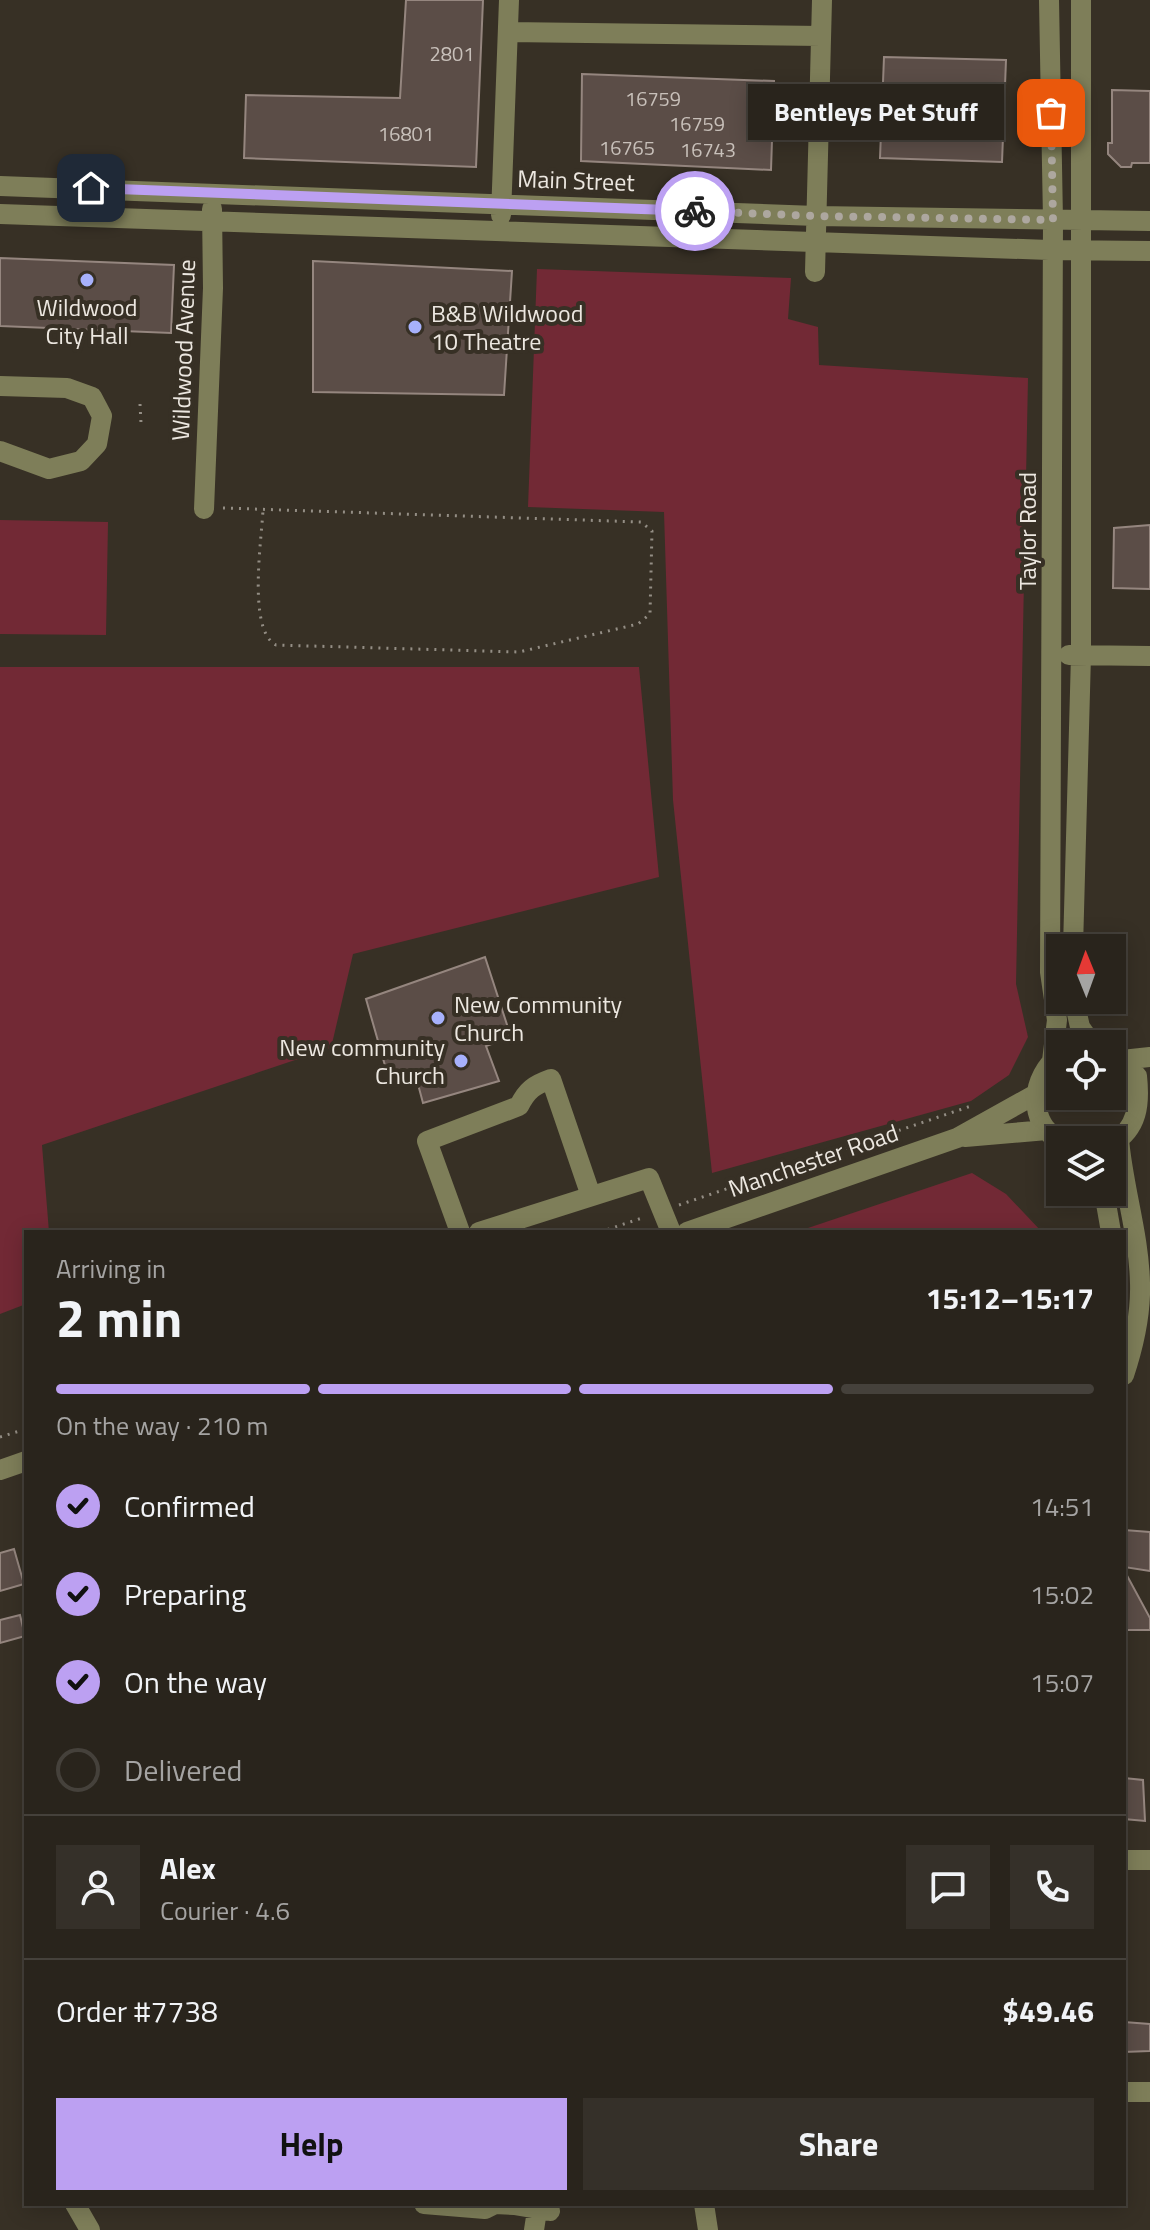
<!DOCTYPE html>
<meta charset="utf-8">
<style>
:root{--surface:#29241c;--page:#353029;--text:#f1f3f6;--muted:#a5a4a3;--line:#45413b;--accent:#bca0f2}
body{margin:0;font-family:"Titillium Web",sans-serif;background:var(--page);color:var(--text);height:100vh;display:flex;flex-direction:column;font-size:30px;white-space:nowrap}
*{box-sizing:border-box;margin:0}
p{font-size:26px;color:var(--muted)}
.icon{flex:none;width:44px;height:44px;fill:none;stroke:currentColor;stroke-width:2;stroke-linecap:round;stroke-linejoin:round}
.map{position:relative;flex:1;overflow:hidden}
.drawer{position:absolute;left:24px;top:1230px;width:1102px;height:976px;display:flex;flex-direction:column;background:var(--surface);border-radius:0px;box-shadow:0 4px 20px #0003,0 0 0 2px var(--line)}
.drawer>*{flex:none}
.needle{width:52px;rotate:359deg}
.fabs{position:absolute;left:1046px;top:934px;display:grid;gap:16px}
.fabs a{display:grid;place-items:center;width:80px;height:80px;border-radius:0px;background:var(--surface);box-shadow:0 4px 20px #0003,0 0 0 2px var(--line);font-size:40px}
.pin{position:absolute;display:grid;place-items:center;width:68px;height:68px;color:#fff;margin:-34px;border-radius:16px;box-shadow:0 4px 12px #0006}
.courier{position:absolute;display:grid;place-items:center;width:80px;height:80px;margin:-40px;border:6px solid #bca0f2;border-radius:50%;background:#fff;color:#222;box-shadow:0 2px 10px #0007}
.bubble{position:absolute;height:56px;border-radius:0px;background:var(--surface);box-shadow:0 4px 20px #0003,0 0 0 2px var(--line);font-size:26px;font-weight:700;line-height:56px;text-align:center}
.overview em{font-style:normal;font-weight:700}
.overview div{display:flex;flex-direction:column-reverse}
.overview{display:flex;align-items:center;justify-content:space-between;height:136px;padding:0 32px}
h1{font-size:52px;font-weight:700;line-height:60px}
.bar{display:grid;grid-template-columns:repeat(4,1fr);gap:12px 8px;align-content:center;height:96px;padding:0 32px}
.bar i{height:10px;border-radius:6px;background:var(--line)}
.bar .on{background:var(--accent)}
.bar p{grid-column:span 4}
.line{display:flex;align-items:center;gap:20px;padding:0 32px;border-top:2px solid var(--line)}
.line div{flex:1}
.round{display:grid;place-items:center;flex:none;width:84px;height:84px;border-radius:0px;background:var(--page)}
ol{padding:0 32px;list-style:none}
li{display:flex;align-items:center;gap:24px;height:88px}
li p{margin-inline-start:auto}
li .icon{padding:8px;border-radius:50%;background:var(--accent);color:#111;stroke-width:4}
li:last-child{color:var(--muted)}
li i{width:44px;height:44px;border:4px solid var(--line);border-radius:50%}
.cta{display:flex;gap:16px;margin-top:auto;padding:16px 32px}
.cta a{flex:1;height:92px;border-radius:0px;background:var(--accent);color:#111;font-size:32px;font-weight:700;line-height:92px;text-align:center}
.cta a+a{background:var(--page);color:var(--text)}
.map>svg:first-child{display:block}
</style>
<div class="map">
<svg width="1150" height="2230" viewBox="0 0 1150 2230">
<rect width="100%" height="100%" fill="#373025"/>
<path fill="#722935" d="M537,269L791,278L788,319L818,327L819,365L1028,378L1016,984L1028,1037L1009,1075L971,1101L712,1173L673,800L664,512L528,507Z
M0,520L108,522L106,635L0,634Z
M0,667H639L659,877L353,954L331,1048L42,1145L49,1232H26V1304L0,1314Z
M972,1173L1006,1194L1042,1232H796Z"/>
<path fill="#5b4d47" stroke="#95867f" stroke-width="2" d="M406,0H483L476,167L244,158L246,95L400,98Z
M884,57L1006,60L1002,162L880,158Z
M582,74L774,81L771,170L581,161Z
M1112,90L1150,91V163H1132L1131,167H1121L1108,154V143H1112Z
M0,258L174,265L171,333L0,326Z
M313,261L512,271L504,395L313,392Z
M1150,525V589L1113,588L1114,528Z
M485,957L511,1037L486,1046L499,1081L423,1103L415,1073L390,1083L366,999Z
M1124,1530L1150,1532V1571L1124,1567Z
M14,1549L24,1584L0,1591V1553Z
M1124,1570L1150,1618V1630H1124Z
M20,1615L25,1636L0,1643V1620Z
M1124,1778L1143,1780L1145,1821L1124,1819Z
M1124,2022L1150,2024V2051L1124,2052Z"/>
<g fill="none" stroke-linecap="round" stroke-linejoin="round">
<path stroke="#948e85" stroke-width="3" stroke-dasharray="2 6" stroke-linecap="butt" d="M140,404L141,423
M223,508L641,522L652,531L650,614L638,624L519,652L276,645C247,630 262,538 263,509
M679,1205L971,1106
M600,1232L645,1217
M0,1437L26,1429"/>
<path stroke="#7e7e59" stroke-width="20" d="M1049,0L1053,220L1050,972L1057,1020L1052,1061
M508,32L821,36
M0,186L816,216L1150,221
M0,214L1049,250L1150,251
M501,215L509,0
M815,272L822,0
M0,386L67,388L92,397L102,416L97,444L81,461L49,469L0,451
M204,509L213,288L212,209
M1069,655L1150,656
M1073,948L1081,655V0
M1074,1000L1080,1027L1092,1044
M1112,1053L1137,1076C1140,1104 1138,1128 1112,1144
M1060,1054C1031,1077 1026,1120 1060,1142
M1122,1060L1150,1057
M965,1137L1047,1130
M1119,1139C1123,1187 1139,1234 1140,1283C1141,1314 1134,1345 1124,1375
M1104,1192L1111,1232
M460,1232L427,1141L519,1106C527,1090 534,1085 551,1079L591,1196
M479,1232L649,1178L671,1232
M687,1232L957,1138L1036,1094
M0,1470L26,1461
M1124,1860H1150
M1124,2092H1150
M75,2204L90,2230
M424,2204L485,2209L495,2204L514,2205L550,2211
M704,2204L708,2230
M534,2230L538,2204"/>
</g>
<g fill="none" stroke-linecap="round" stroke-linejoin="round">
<path stroke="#ada79f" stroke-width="8" stroke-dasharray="0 14.4" d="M695,211L816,216L1053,220L1051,113"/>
<path stroke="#bca0f2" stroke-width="10" d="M91,188L695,211"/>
</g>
<g fill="#a7b1fc" stroke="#373025" stroke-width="3">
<circle cx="87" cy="280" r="8"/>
<circle cx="415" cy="327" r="8"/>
<circle cx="438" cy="1018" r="8"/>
<circle cx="461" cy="1061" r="8"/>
</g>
<g text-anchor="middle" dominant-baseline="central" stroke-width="8" stroke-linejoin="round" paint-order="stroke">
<g font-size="20" fill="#c8c0ba">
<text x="452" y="53">2801</text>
<text x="653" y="98">16759</text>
<text x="697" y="123">16759</text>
<text x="406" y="133">16801</text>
<text x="627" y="147">16765</text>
<text x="708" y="149">16743</text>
</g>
<g font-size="24" fill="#ece7e0" stroke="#373025">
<text transform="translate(576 180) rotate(2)">Main Street</text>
<text transform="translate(183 350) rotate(-88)">Wildwood Avenue</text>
<text transform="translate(1027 531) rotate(-90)">Taylor Road</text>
<text transform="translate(813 1160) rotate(-19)">Manchester Road</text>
</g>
<g font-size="24" fill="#ece7e0" stroke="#373025" text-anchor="start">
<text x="87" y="307" text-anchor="middle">Wildwood<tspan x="87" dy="28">City Hall</tspan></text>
<text x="431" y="313">B&amp;B Wildwood<tspan x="431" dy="28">10 Theatre</tspan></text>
<text x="454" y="1004">New Community<tspan x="454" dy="28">Church</tspan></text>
<text x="445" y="1047" text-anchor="end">New community<tspan x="445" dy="28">Church</tspan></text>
</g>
</g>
</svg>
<div class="fabs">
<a><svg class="needle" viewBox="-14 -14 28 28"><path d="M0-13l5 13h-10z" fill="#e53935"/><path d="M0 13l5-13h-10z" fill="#a5a4a3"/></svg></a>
<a><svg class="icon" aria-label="locate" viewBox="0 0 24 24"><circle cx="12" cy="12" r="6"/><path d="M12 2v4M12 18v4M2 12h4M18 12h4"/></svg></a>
<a><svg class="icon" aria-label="layers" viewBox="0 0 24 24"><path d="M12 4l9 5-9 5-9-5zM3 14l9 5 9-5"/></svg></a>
</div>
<div class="pin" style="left:1051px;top:113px;background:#ea580c"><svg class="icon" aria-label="bag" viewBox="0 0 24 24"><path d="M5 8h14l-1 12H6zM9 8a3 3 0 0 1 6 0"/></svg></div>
<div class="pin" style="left:91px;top:188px;background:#1f2937"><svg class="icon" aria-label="home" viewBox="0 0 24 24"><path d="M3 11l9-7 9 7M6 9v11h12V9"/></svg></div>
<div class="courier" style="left:695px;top:211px"><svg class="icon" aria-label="bike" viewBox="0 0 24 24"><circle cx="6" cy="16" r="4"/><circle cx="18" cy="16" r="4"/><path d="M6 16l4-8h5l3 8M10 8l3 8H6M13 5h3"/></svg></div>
<div class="bubble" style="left:748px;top:84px;width:256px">Bentleys Pet Stuff</div>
<section class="drawer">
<div class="overview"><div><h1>2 min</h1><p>Arriving in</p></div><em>15:12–15:17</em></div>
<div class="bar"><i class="on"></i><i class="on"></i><i class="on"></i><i></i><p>On the way · 210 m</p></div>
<ol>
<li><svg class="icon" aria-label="check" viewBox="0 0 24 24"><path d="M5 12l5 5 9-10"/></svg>Confirmed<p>14:51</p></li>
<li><svg class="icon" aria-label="check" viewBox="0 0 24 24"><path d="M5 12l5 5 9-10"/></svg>Preparing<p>15:02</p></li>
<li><svg class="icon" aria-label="check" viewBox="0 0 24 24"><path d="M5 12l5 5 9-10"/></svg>On the way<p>15:07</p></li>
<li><i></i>Delivered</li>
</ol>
<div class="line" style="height:144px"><a class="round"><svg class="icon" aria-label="person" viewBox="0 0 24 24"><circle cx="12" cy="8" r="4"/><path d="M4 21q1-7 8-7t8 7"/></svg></a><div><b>Alex</b><p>Courier · 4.6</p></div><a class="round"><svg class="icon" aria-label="chat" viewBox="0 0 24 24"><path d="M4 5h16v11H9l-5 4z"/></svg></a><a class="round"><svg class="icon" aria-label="phone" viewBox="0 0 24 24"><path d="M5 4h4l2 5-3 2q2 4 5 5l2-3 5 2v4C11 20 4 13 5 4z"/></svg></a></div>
<div class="line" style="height:104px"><div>Order #7738</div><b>$49.46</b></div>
<div class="cta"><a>Help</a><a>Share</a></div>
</section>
</div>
